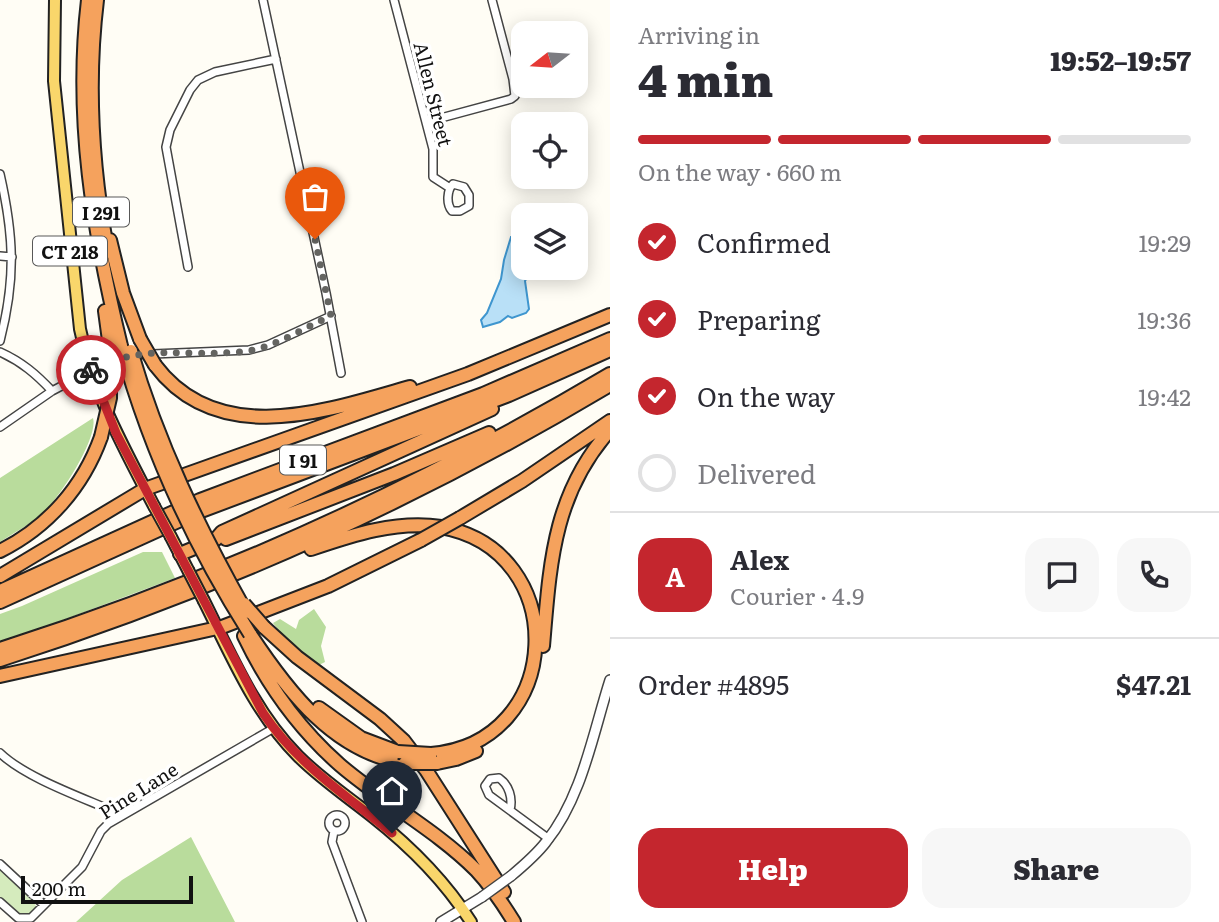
<!DOCTYPE html>
<meta charset="utf-8">
<style>
:root{--surface:#fff;--page:#f7f7f7;--text:#2b2b33;--muted:#7c7c81;--line:#e1e1e2;--accent:#c4262e}
body{margin:0;font-family:Literata,serif;background:var(--page);color:var(--text);height:100vh;display:flex;flex-direction:column;font-size:26px;white-space:nowrap}
*{box-sizing:border-box;margin:0}
p{font-size:23px;color:var(--muted)}
.icon{flex:none;width:38px;height:38px;fill:none;stroke:currentColor;stroke-width:2;stroke-linecap:round;stroke-linejoin:round}
.map{position:relative;flex:1;overflow:hidden}
.sheet{display:flex;flex-direction:column;background:var(--surface);width:609px}
.sheet>*{flex:none}
.needle{width:46px;rotate:253deg}
.tools{position:absolute;left:511px;top:21px;display:grid;gap:14px}
.tools a{display:grid;place-items:center;width:77px;height:77px;border-radius:14px;background:var(--surface);box-shadow:0 4px 18px #0003;font-size:35px}
.scale{position:absolute;left:21px;bottom:18px;width:172px;box-sizing:border-box;padding-left:7px;border:4px solid #111;border-top:0;font-size:19px;line-height:24px;white-space:nowrap;color:#111;-webkit-text-stroke:5px #fff;paint-order:stroke}
.pin{position:absolute;display:grid;place-items:center;width:60px;height:60px;color:#fff;margin:-72px -30px;border-radius:50% 50% 50% 0;rotate:-45deg;box-shadow:0 0 7px #0007}
.pin .icon{rotate:45deg}
.courier{position:absolute;display:grid;place-items:center;width:70px;height:70px;margin:-35px;border:5px solid #c4262e;border-radius:50%;background:#fff;color:#222;box-shadow:0 2px 9px #0007}
.summary em{font-style:normal;font-weight:800}
.summary div{display:flex;flex-direction:column-reverse}
.summary{display:flex;align-items:center;justify-content:space-between;height:119px;padding:0 28px}
h1{font-size:46px;font-weight:800;line-height:52px}
.bar{display:grid;grid-template-columns:repeat(4,1fr);gap:10px 7px;align-content:center;height:84px;padding:0 28px}
.bar i{height:9px;border-radius:5px;background:var(--line)}
.bar .on{background:var(--accent)}
.bar p{grid-column:span 4}
.line{display:flex;align-items:center;gap:18px;padding:0 28px;border-top:2px solid var(--line)}
.line div{flex:1}
.round{display:grid;place-items:center;flex:none;width:74px;height:74px;border-radius:21px;background:var(--page)}
ol{padding:0 28px;list-style:none}
li{display:flex;align-items:center;gap:21px;height:77px}
li p{margin-inline-start:auto}
li .icon{padding:7px;border-radius:50%;background:var(--accent);color:#fff;stroke-width:4}
li:last-child{color:var(--muted)}
li i{width:38px;height:38px;border:4px solid var(--line);border-radius:50%}
.button{display:flex;gap:14px;margin-top:auto;padding:14px 28px}
.button a{flex:1;height:80px;border-radius:21px;background:var(--accent);color:#fff;font-size:28px;font-weight:800;line-height:80px;text-align:center}
.button a+a{background:var(--page);color:var(--text)}
main{display:flex;flex:1;min-height:0}
.map>svg:first-child{display:block}
</style>
<main>
<div class="map">
<svg width="610" height="922" viewBox="0 0 610 922">
<rect width="100%" height="100%" fill="#fffdf5"/>
<path fill="#d5ebbd" d="M0,868L34,901L36,907L31,915L19,916L0,898Z"/>
<path fill="#b9dc9c" d="M93,418C99,438 58,500 42,514C30,525 13,533 0,542V478Z
M143,552H162L175,578L7,641H0V614L22,606Z
M314,609L326,627L321,646L325,662L319,665L288,642L273,623L280,619L296,629L299,620Z
M191,837L235,922H76L122,880Z"/>
<path fill="#b9e0f7" stroke="#3f96cf" stroke-width="2" d="M511,237L523,238V268H533L525,281L529,309L526,313L512,318L508,316L500,322L483,327L481,320L487,313L501,279L504,260Z"/>
<g fill="none" stroke-linecap="round" stroke-linejoin="round">
<g stroke="#444" stroke-width="10">
<path id="minor" d="M263,0L326,293L341,373
M394,0L433,149V177L450,188
M426,122L511,99L515,96L513,79L492,0
M0,174C14,236 16,279 0,341
M453,184L464,187L469,195V206L460,211H452C446,204 447,190 453,184Z
M0,256L12,257
M188,267L166,147L170,130L190,90L198,80L215,72L276,59
M0,352C22,362 36,374 52,391
M129,355L249,350L268,345L331,316
M0,427L52,391L111,360
M0,753C27,779 87,799 122,815
M510,810C513,798 509,785 499,778L490,779L485,786L489,795L549,839
M329 823a8 8 0 1 1 16 0a8 8 0 1 1-16 0Z
M334,831L332,842L362,922
M0,864L44,905
M0,902L18,918H31L82,867L101,831L108,824L274,728"/>
</g>
<g stroke="#444" stroke-width="12">
<path id="tertiary" d="M511,876C523,866 536,855 546,842C582,798 593,733 610,680
M441,922L482,897"/>
</g>
<g stroke="#222" stroke-width="14">
<path id="primary" d="M55,0L54,81L80,329C93,393 124,448 154,506
M171,537L188,570
M204,601C231,655 255,713 298,756C321,779 348,797 373,817C411,847 445,881 471,922"/>
</g>
<g stroke="#222" stroke-width="16">
<path id="motorway" d="M88,0C74,118 93,231 121,346
M97,0C87,82 92,166 107,248
M110,240L123,293L140,339
M105,311L110,348
M155,365C218,449 326,411 410,387
M460,518L522,481L610,421
M226,539L394,474L489,433
M311,549C352,535 397,520 441,527C572,550 565,743 431,754
M0,551C48,527 83,487 101,437
M180,554L216,539L222,532L492,409
M0,576L145,489L468,374L610,315
M0,591L200,500L483,394L610,339
M0,602L196,513L509,395L610,350
M264,627L297,657L380,719L404,741L426,770L504,892
M250,634C287,690 334,753 405,763
M244,636C268,686 298,728 340,765C383,802 436,830 476,870C491,886 503,904 514,922
M543,646C550,564 553,494 610,430
M0,649C213,581 418,488 610,374
M0,660C213,592 418,500 610,385
M0,676L222,627L328,586L421,540
M319,708L361,738L398,752
M437,763L456,759L476,751"/>
</g>
<use href="#minor" stroke="#fff" stroke-width="7"/>
<use href="#tertiary" stroke="#fff" stroke-width="9"/>
<use href="#primary" stroke="#f9d66b" stroke-width="10"/>
<use href="#motorway" stroke="#f5a25d" stroke-width="12"/>
<g stroke="#444" stroke-width="12" stroke-linecap="butt">
<path id="tertiary-bridge" d="M482,897L511,876"/>
</g>
<g stroke="#222" stroke-width="14" stroke-linecap="butt">
<path id="primary-bridge" d="M154,506L171,537
M188,570L204,601"/>
</g>
<g stroke="#222" stroke-width="16" stroke-linecap="butt">
<path id="motorway-bridge" d="M140,339L155,365
M121,346C149,448 193,544 250,634
M131,351C158,444 199,528 246,612
M101,437L110,398V348
M421,540L460,518
M244,604L264,627
M398,752L431,754
M405,763H437"/>
</g>
<use href="#tertiary-bridge" stroke="#fff" stroke-width="9"/>
<use href="#primary-bridge" stroke="#f9d66b" stroke-width="10"/>
<use href="#motorway-bridge" stroke="#f5a25d" stroke-width="12"/>
</g>
<g fill="none" stroke-linecap="round" stroke-linejoin="round">
<path stroke="#646461" stroke-width="7" stroke-dasharray="0 12.6" d="M91,370C143,343 184,357 240,352C273,349 301,329 331,316L315,239"/>
<path stroke="#c4262e" stroke-width="9" d="M91,370L116,433L263,713C296,763 346,795 392,833"/>
</g>
<g text-anchor="middle" dominant-baseline="central" stroke-width="7" stroke-linejoin="round" paint-order="stroke">
<g fill="#fff" stroke="#585858" stroke-width="2">
<rect x="73" y="197.5" width="56" height="29" rx="5"/>
<rect x="33" y="236.5" width="74" height="29" rx="5"/>
<rect x="280" y="445.5" width="46" height="29" rx="5"/>
</g>
<g font-size="18" font-weight="bold" fill="#111">
<text x="101" y="212">I 291</text>
<text x="70" y="251">CT 218</text>
<text x="303" y="460">I 91</text>
</g>
<g font-size="19" fill="#111" stroke="#fff">
<text transform="translate(434 94) rotate(76)">Allen Street</text>
<text transform="translate(138 790) rotate(-32)">Pine Lane</text>
</g>
</g>
</svg>
<div class="tools">
<a><svg class="needle" viewBox="-14 -14 28 28"><path d="M0-13l5 13h-10z" fill="#e53935"/><path d="M0 13l5-13h-10z" fill="#7c7c81"/></svg></a>
<a><svg class="icon" aria-label="locate" viewBox="0 0 24 24"><circle cx="12" cy="12" r="6"/><path d="M12 2v4M12 18v4M2 12h4M18 12h4"/></svg></a>
<a><svg class="icon" aria-label="layers" viewBox="0 0 24 24"><path d="M12 4l9 5-9 5-9-5zM3 14l9 5 9-5"/></svg></a>
</div>
<div class="scale">200 m</div>
<div class="pin" style="left:315px;top:239px;background:#ea580c"><svg class="icon" aria-label="bag" viewBox="0 0 24 24"><path d="M5 8h14l-1 12H6zM9 8a3 3 0 0 1 6 0"/></svg></div>
<div class="pin" style="left:392px;top:833px;background:#1f2937"><svg class="icon" aria-label="home" viewBox="0 0 24 24"><path d="M3 11l9-7 9 7M6 9v11h12V9"/></svg></div>
<div class="courier" style="left:91px;top:370px"><svg class="icon" aria-label="bike" viewBox="0 0 24 24"><circle cx="6" cy="16" r="4"/><circle cx="18" cy="16" r="4"/><path d="M6 16l4-8h5l3 8M10 8l3 8H6M13 5h3"/></svg></div>
</div>
<section class="sheet">
<div class="summary"><div><h1>4 min</h1><p>Arriving in</p></div><em>19:52–19:57</em></div>
<div class="bar"><i class="on"></i><i class="on"></i><i class="on"></i><i></i><p>On the way · 660 m</p></div>
<ol>
<li><svg class="icon" aria-label="check" viewBox="0 0 24 24"><path d="M5 12l5 5 9-10"/></svg>Confirmed<p>19:29</p></li>
<li><svg class="icon" aria-label="check" viewBox="0 0 24 24"><path d="M5 12l5 5 9-10"/></svg>Preparing<p>19:36</p></li>
<li><svg class="icon" aria-label="check" viewBox="0 0 24 24"><path d="M5 12l5 5 9-10"/></svg>On the way<p>19:42</p></li>
<li><i></i>Delivered</li>
</ol>
<div class="line" style="height:126px"><b class="round" style="background:var(--accent);color:#fff">A</b><div><b>Alex</b><p>Courier · 4.9</p></div><a class="round"><svg class="icon" aria-label="chat" viewBox="0 0 24 24"><path d="M4 5h16v11H9l-5 4z"/></svg></a><a class="round"><svg class="icon" aria-label="phone" viewBox="0 0 24 24"><path d="M5 4h4l2 5-3 2q2 4 5 5l2-3 5 2v4C11 20 4 13 5 4z"/></svg></a></div>
<div class="line" style="height:91px"><div>Order #4895</div><b>$47.21</b></div>
<div class="button"><a>Help</a><a>Share</a></div>
</section>
</main>
